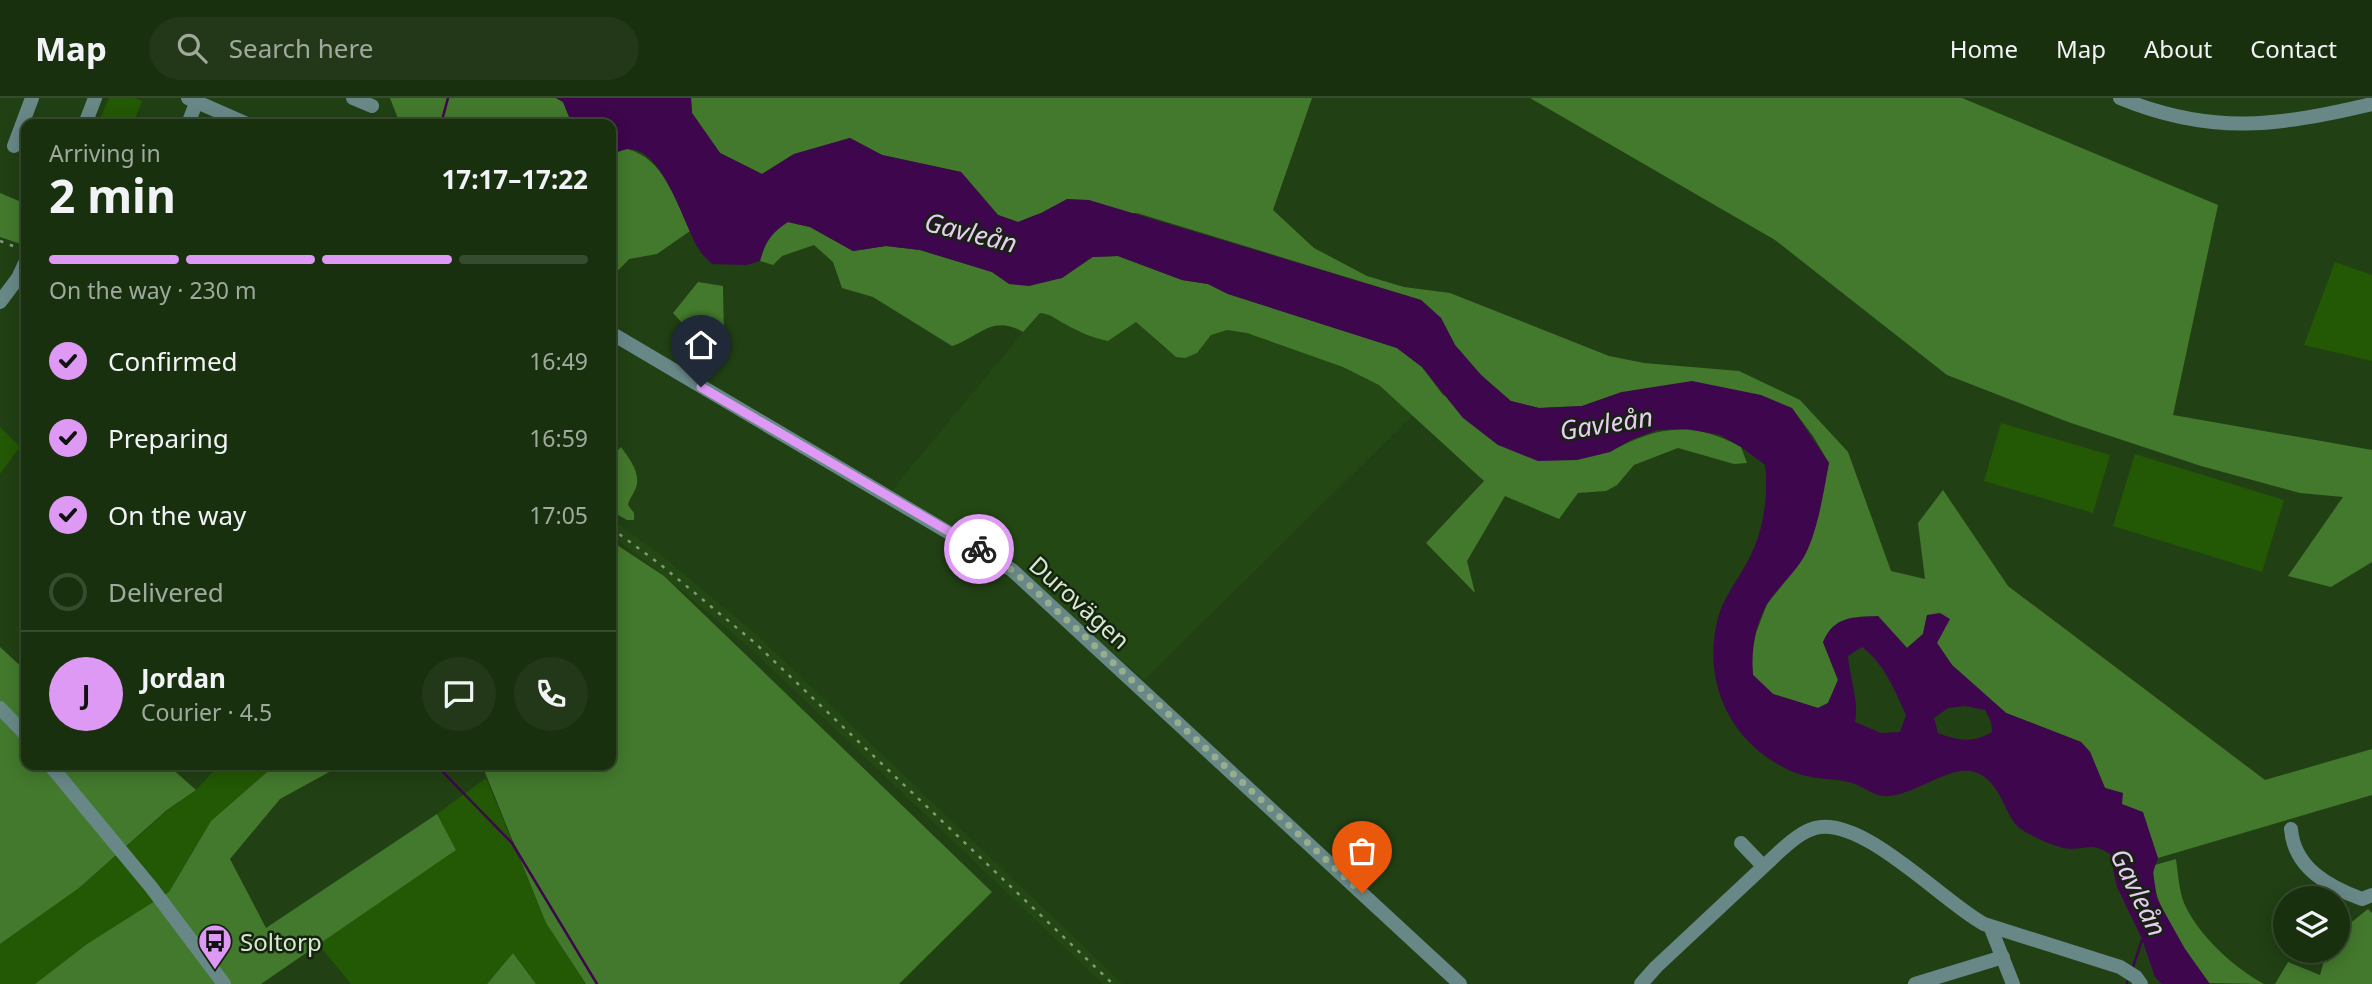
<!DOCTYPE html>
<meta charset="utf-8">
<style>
:root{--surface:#19300f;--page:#223818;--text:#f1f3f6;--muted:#9fa99e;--line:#374b2f;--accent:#dd99f3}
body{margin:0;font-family:"Noto Sans",sans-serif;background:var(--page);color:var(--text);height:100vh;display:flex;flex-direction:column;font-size:26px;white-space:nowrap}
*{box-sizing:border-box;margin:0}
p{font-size:23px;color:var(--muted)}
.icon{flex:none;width:38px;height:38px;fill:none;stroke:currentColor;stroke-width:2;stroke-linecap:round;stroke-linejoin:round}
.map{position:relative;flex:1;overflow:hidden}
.details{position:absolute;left:21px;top:21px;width:595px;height:651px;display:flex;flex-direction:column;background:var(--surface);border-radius:14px;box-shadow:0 4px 18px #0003,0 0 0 2px var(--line)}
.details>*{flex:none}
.fabs{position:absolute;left:2273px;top:788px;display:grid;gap:14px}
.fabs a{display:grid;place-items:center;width:77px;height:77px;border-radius:50%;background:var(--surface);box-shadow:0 4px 18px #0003,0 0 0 2px var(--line);font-size:35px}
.pin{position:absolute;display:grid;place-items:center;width:60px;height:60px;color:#fff;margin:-72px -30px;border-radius:50% 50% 50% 0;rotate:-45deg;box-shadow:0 0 7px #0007}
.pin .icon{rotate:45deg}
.courier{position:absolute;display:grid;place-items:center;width:70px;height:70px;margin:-35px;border:5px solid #dd99f3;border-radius:50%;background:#fff;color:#222;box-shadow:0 2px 9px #0007}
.summary em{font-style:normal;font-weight:700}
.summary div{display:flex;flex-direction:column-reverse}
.summary{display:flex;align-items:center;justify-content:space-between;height:119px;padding:0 28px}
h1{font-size:46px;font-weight:700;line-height:52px}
.bar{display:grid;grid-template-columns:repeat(4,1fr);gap:10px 7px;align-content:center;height:84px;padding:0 28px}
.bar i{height:9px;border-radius:5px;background:var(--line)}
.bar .selected{background:var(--accent)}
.bar p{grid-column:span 4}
.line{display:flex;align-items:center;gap:18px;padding:0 28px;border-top:2px solid var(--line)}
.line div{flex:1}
.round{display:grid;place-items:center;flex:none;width:74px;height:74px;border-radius:37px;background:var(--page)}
ol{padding:0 28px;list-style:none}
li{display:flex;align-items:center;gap:21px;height:77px}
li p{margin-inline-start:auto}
li .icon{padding:7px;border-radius:50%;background:var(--accent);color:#111;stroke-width:4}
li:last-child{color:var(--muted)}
li i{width:38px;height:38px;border:4px solid var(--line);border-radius:50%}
header{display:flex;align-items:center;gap:42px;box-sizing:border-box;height:98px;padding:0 35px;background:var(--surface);border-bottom:2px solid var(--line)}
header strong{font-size:33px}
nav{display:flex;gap:38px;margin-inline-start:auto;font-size:24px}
.search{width:490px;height:63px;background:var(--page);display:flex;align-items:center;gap:18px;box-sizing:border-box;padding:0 24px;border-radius:38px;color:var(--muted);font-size:26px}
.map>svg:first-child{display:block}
</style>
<header>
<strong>Map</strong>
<div class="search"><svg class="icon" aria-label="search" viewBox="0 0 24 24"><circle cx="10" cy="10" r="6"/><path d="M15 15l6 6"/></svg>Search here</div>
<nav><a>Home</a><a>Map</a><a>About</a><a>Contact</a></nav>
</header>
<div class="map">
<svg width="2372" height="886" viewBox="0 0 2372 886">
<rect width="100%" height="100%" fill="#214014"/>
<path fill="#244814" d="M1039,215L1051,216L1065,226L1094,240L1108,243L1136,224L1165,251L1197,255L1211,237L1227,232L1247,235L1343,269L1379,287L1413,317L1144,582L1007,461L892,392Z
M611,421L666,461L760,540L1123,886H1103L751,551L657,472L611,438Z"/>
<path fill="#235804" d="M109,0H135L142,3L133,26H98Z
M2335,164L2372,177V263L2304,247Z
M2001,325L2110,357L2093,415L1984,383Z
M0,329L20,349L0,376Z
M2135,356L2284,402L2262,474L2113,428Z
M219,667H275L211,723L169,794L87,846L35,886H0V846L79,790L168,712L196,692Z
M486,680L546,825L586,886H536L513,855L487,886H351L318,846L456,752L437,716Z"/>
<path fill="#43792d" d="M390,0H556L563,4L572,26H400Z
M691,0H1312L1273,112L1314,150L1367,178L1404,189L1450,195L1609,258L1644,265L1739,273L1800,302L1848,354L1891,473L1925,481L1918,425L1943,392L2008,488L2265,682L2372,651V697L2158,760L2151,745L2121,707L2122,695L2105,690L2090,654L2081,644L2006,615L1952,567L1937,545L1942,534L1927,517L1923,536L1907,550L1878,518L1823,544L1838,582L1828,605L1818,610L1773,596L1753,577L1751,556L1756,535L1767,506L1788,480L1829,365L1813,338L1792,310L1622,294L1582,308L1539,310L1510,303L1481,277L1455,247L1441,220L1421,202L1137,115H1041L1018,124L998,117L961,74L882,57L850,40L794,56L762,76L720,55L692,15Z
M1530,0H1962L2218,107L2173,317L2372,352V464L2331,489L2288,478L2343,399L2300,395L2201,368L2068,324L1947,277L1775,142Z
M627,51C664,60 676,103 690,133L657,156L629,161L611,180V56Z
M0,95L26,106V145L24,147L0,139Z
M787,124L810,129L853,153L886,148L920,152L992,174L1010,186L1062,180L1093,159L1118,158L1182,182L1208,186L1228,196L1397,250L1422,269L1443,297L1609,354C1657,328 1692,322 1741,349L1747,365L1734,366L1678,350L1634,367L1617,387L1606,393L1578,395L1559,421L1505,398L1467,463L1475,495L1426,445L1484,383L1379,287L1343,269L1247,235L1227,232L1211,237L1197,255L1185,260L1176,259L1136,224L1108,243C1093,240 1079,234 1065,226C1055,221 1051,216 1040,215L1023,234C992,216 981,238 952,248L873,199L842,190L833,164L814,147L782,158L773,167L760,163C765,144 771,135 787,124Z
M698,184L723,188L724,239L708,279L693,237L673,215Z
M621,349C628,359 639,372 637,386C636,393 630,399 628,407L634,415V422H627L611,413V359Z
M611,443L664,478L992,794L899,886H586L546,825L482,667H611Z
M0,549L26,573V667H168L196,692L167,712L79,790L0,846Z
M275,667H342L280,701L230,761L266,830L437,716L456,752L261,886H35L87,846L169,794L211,723Z
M2176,761C2178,775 2179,792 2184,805C2198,837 2234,870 2264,886L2208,885C2191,859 2144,798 2155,767Z
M2368,811L2372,815V886H2275L2288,864L2320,877L2327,852H2338V835Z
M513,855L536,886H487Z"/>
<path fill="#3e064d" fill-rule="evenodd" d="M556,0H691L692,15L720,55L762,76L794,56L850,40L882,57L961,74L998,117L1018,124L1041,115L1067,101L1089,102L1421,202L1441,220L1455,247L1481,277L1511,303L1539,310L1582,308L1622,294L1692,283L1761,297L1792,310L1829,365C1824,392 1818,431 1806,455C1797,473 1780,487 1769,503C1755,524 1751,553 1753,577L1773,596L1818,610L1828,605L1838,582L1823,544C1834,518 1853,519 1878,518L1907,550L1923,536L1927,517L1940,515L1950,521L1937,545L1952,567L2006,615L2081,644L2090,654L2105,690L2123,695L2122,706L2143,714L2158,760L2153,774L2157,801L2185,851L2210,886H2162L2155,879L2142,841L2117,789L2110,756C2088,742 2085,754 2064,750C2050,747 2033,739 2021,731C2005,721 2002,683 1975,674C1949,666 1912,700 1884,698C1874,698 1864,689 1855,686C1838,680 1819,682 1802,677C1755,662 1718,619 1714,568C1712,549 1715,523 1723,506C1732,487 1746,470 1754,450C1765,424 1768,394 1765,367L1741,349L1720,337L1687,331L1657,332L1633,341L1610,354L1577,362L1538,363L1498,347L1463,320L1422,269L1397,250L1228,196L1208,186L1182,182L1118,158L1092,159L1062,180L1029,188L1009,186L992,174L920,152L886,148L853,153L810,129L788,124C771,135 765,144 760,163L747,167L712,166C707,161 701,156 698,150C684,126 662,48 627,51C621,52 616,55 611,56V26H572L563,4ZM1862,549C1884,565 1895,593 1906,617L1900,634L1881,635L1855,624C1859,601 1850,582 1848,558ZM1965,608L1985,612L1991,624L1992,634C1974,645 1957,643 1938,635L1934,620L1948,610Z"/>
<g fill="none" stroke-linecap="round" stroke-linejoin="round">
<path stroke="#3e064d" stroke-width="2.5" d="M441,26L448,0
M436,667L512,745L597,886
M2133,869L2143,839
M2127,886V884"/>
<path stroke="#688888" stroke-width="14" d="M188,0L247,26
M353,0L372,8
M2120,0C2212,38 2278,28 2372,6
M85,26L95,0
M188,26L198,0
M14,48L32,0
M0,204L18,180L26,163
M611,235L1012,472L1460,886
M0,610L26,637
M50,667L151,789L224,886
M2291,731C2294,770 2329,789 2362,801L2372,797
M1741,745L1763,768
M1990,828L2013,886
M1641,886L1656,869L1779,754C1789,745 1801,734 1815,730C1862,717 1943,804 1984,826L2120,869L2136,879L2141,886
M1915,886L2003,859"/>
<path stroke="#809976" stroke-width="2.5" stroke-dasharray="3.5 7" stroke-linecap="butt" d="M0,143L26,153
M611,430L661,467L755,545L1113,886"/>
</g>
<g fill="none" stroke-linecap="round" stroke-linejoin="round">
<path stroke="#97ae8e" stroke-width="7" stroke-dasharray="0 12.6" d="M979,451L1012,472L1028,486L1362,795"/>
<path stroke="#dd99f3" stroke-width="9" d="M701,289L979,451"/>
</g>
<defs>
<g id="bus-pin" transform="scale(1.75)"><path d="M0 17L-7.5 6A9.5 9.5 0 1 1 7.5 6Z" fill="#dd99f3" stroke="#152310"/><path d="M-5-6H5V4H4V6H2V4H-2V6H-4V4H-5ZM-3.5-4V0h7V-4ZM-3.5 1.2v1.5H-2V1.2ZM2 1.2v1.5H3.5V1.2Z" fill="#111"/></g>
</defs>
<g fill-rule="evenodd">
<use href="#bus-pin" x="215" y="843"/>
</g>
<g text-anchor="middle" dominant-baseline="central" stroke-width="5" stroke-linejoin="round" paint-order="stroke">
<g font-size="24" fill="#d7ead0" stroke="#152310">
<text transform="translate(1080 504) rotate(42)">Durovägen</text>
</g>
<g font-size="24" fill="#d7ead0" stroke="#152310" text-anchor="start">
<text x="240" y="843">Soltorp</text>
</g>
<g font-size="26" font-style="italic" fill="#e9ccf3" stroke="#152310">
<text transform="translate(971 134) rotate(14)">Gavleån</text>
<text transform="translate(1606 325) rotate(-9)">Gavleån</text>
<text transform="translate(2139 794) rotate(64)">Gavleån</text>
</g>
</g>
</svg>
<div class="fabs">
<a><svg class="icon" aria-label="layers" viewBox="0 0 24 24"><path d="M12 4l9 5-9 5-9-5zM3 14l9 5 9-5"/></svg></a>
</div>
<div class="pin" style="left:1362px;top:795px;background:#ea580c"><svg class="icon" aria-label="bag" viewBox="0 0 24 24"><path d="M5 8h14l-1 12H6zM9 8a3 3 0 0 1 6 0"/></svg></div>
<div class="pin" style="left:701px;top:289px;background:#1f2937"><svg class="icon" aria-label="home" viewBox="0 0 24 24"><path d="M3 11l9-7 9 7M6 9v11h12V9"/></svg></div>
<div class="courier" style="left:979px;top:451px"><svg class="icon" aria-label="bike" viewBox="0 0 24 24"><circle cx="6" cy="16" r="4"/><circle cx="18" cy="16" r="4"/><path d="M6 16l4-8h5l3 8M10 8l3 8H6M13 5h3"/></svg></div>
<section class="details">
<div class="summary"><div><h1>2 min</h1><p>Arriving in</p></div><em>17:17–17:22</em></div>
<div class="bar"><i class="selected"></i><i class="selected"></i><i class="selected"></i><i></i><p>On the way · 230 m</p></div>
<ol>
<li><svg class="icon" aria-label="check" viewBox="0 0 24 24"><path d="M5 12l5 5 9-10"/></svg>Confirmed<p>16:49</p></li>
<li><svg class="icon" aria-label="check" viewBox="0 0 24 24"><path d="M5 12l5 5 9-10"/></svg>Preparing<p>16:59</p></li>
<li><svg class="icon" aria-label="check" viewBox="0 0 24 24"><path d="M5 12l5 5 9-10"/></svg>On the way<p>17:05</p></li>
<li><i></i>Delivered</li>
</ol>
<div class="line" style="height:126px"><b class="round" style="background:var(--accent);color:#111">J</b><div><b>Jordan</b><p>Courier · 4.5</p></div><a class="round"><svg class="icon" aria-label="chat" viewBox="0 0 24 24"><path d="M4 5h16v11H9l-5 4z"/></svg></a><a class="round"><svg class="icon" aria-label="phone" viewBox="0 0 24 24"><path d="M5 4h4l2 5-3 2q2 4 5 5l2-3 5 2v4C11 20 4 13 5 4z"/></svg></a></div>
</section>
</div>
